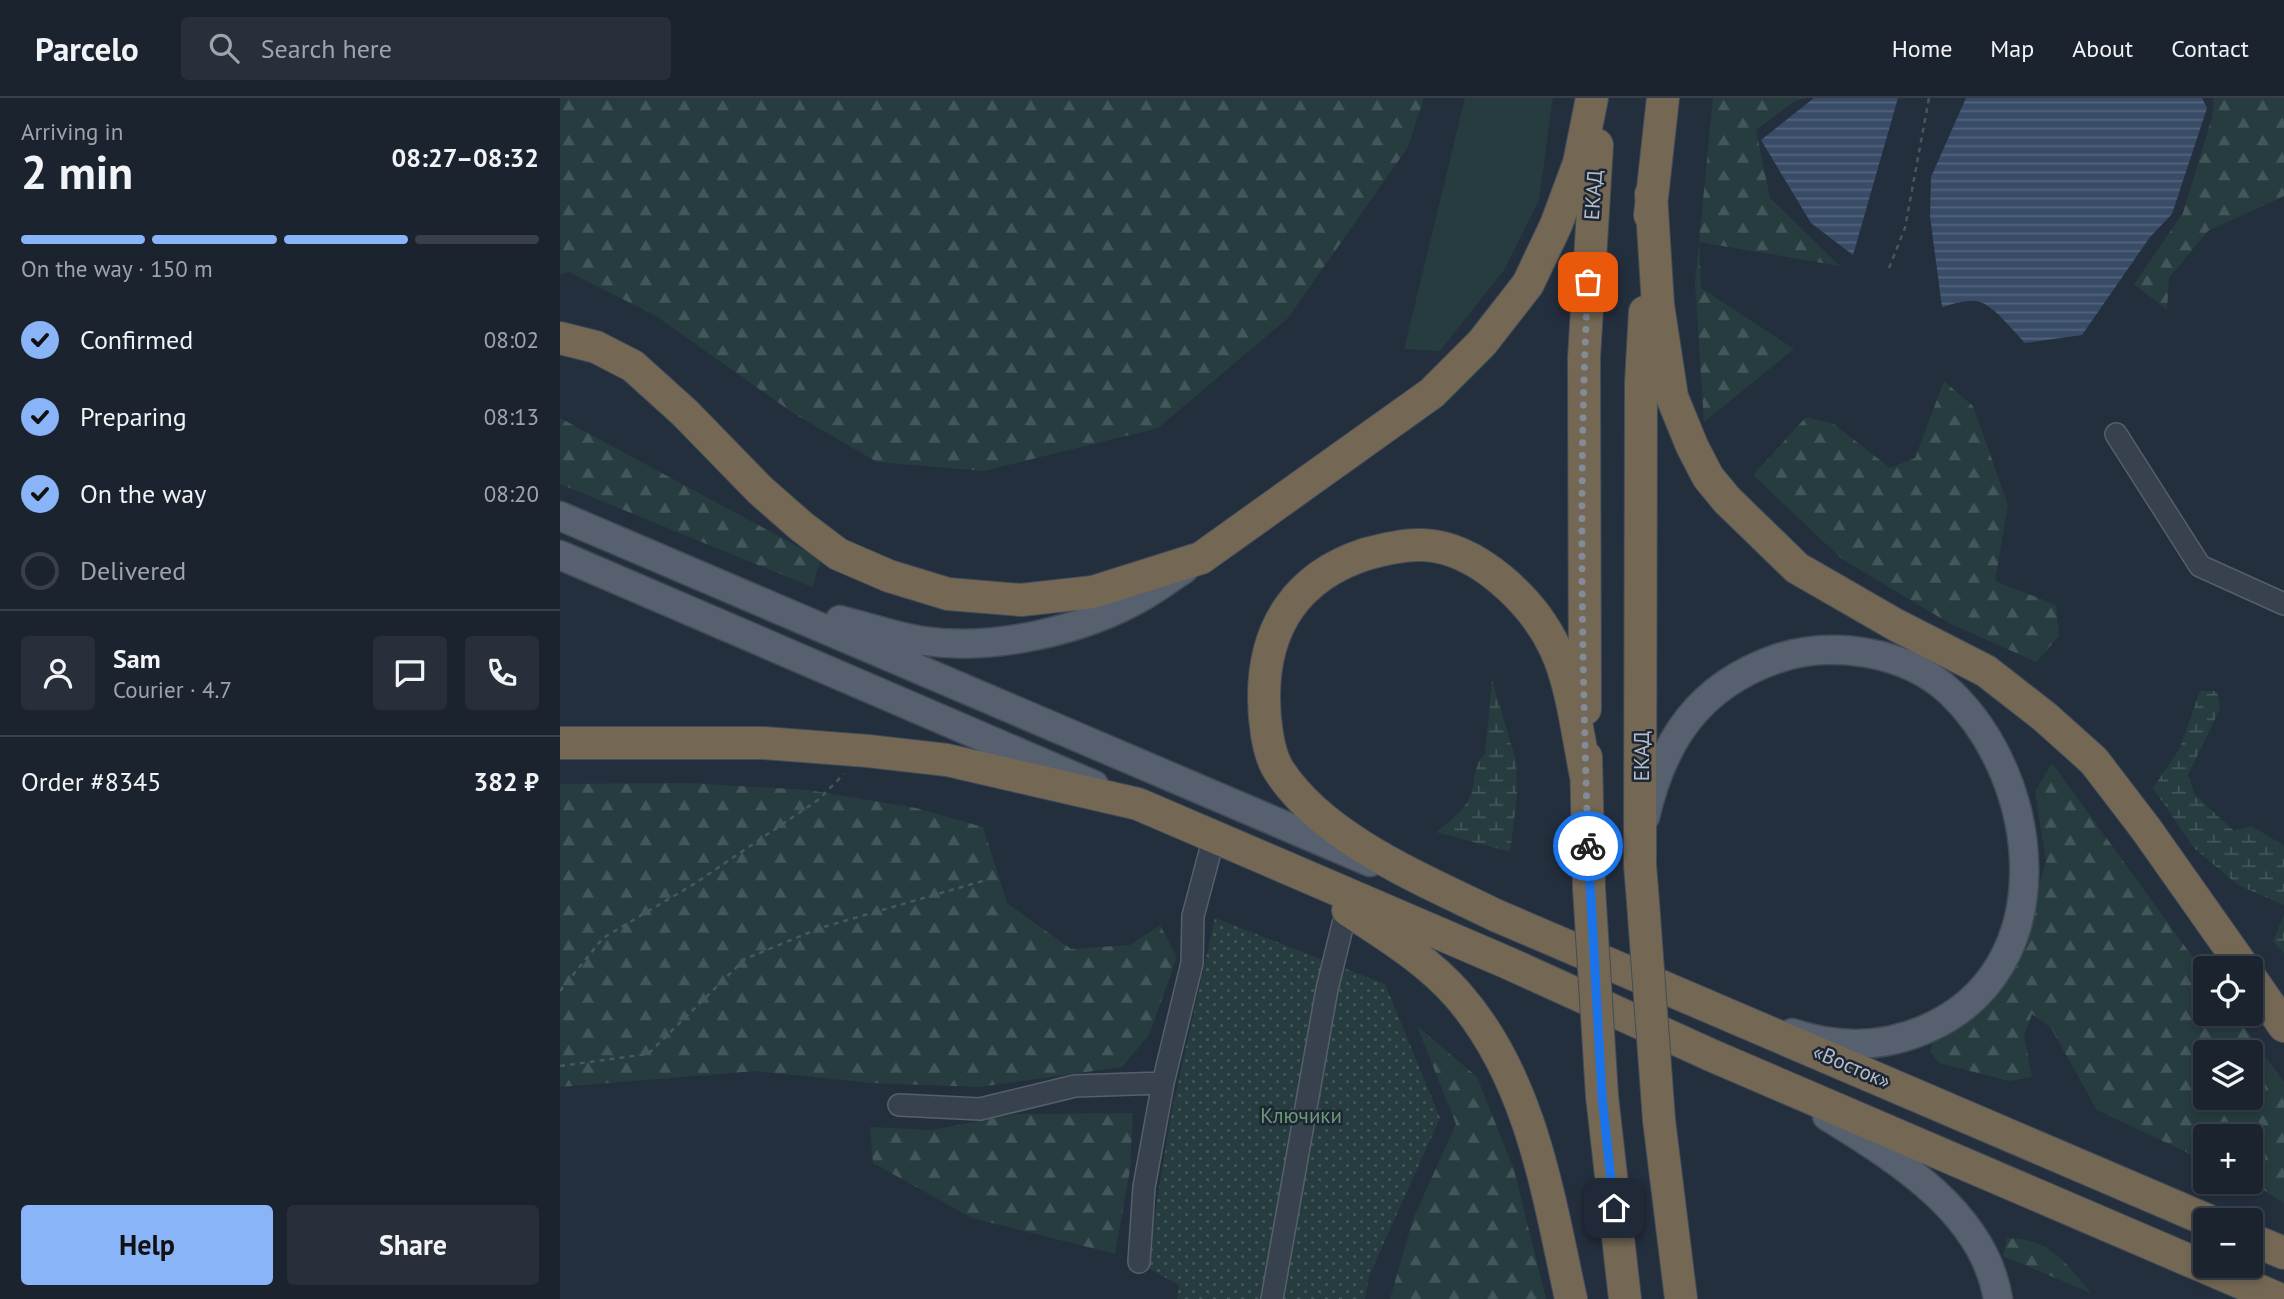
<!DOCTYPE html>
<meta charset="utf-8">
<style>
:root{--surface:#1b232e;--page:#282f3a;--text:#f1f3f6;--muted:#a0a4aa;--line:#39404a;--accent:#8ab4f8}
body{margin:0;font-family:"PT Sans",sans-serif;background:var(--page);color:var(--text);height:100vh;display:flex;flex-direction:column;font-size:26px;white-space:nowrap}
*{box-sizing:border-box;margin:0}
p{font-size:23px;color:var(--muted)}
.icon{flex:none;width:38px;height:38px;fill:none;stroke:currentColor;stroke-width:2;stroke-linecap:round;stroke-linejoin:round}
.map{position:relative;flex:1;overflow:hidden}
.details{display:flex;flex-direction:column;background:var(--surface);width:560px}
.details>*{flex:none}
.fabs{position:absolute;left:1633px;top:858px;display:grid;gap:14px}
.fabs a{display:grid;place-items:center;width:70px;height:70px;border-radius:7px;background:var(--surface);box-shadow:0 4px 10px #0003,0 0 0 2px var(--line);font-size:35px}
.pin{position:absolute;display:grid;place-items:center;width:60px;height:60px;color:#fff;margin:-30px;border-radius:14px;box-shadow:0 4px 10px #0006}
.courier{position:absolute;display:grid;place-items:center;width:70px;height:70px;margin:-35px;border:5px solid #1a73e8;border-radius:50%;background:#fff;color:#222;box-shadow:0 2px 9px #0007}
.overview em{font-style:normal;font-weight:700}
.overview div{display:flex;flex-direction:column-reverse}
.overview{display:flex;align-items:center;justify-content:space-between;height:119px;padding:0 21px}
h1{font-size:46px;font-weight:700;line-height:52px}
.bar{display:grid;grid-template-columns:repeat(4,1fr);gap:10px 7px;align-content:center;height:84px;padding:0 21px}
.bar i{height:9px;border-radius:5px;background:var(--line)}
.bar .selected{background:var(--accent)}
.bar p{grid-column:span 4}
.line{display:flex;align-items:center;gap:18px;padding:0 21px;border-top:2px solid var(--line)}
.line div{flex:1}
.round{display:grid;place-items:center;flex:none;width:74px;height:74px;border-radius:7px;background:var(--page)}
ol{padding:0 21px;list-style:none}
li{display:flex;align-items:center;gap:21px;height:77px}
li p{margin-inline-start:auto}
li .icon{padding:7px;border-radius:50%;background:var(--accent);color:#111;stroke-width:4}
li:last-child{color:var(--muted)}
li i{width:38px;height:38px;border:4px solid var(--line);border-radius:50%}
.button{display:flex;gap:14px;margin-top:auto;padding:14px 21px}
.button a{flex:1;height:80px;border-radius:7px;background:var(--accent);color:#111;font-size:28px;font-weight:700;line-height:80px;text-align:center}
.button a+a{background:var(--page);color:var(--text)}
header{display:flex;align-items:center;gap:42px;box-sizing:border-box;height:98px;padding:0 35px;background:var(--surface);border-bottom:2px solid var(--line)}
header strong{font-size:33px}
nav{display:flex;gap:38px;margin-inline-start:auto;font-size:24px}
.search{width:490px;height:63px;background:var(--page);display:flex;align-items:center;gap:18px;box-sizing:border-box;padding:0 24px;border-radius:7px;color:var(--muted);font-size:26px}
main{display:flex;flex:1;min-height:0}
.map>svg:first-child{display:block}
</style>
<header>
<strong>Parcelo</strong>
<div class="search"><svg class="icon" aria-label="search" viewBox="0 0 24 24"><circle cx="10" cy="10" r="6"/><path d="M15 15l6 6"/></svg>Search here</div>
<nav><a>Home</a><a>Map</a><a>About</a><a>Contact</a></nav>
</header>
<main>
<section class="details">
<div class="overview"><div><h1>2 min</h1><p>Arriving in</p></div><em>08:27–08:32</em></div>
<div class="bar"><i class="selected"></i><i class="selected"></i><i class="selected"></i><i></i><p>On the way · 150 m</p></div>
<ol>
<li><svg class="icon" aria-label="check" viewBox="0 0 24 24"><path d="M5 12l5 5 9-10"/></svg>Confirmed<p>08:02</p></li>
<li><svg class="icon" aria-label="check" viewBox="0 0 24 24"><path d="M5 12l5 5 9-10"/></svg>Preparing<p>08:13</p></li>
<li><svg class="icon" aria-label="check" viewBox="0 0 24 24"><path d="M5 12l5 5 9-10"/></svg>On the way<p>08:20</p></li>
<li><i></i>Delivered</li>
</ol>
<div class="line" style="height:126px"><a class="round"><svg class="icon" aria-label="person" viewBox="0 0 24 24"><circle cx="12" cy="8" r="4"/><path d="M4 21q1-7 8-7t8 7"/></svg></a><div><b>Sam</b><p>Courier · 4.7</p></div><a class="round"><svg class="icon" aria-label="chat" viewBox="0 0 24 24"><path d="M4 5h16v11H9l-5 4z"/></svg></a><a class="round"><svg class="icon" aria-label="phone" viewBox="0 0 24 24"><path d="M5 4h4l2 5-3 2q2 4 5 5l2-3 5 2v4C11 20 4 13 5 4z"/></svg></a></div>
<div class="line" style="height:91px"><div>Order #8345</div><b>382 ₽</b></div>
<div class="button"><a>Help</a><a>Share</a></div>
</section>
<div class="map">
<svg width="1724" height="1201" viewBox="0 0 1724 1201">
<defs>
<pattern id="forest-firs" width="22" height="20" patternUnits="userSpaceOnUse" patternTransform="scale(1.75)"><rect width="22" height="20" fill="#263c3f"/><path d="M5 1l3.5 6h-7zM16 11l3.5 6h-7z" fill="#435659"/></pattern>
<pattern id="wetland-marsh" width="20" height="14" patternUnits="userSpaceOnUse" patternTransform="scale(1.75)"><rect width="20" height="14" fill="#263c3f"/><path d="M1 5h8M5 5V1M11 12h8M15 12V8" fill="none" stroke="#435659"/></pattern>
<pattern id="garden-dots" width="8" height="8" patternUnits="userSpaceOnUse" patternTransform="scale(1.75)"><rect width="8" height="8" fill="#263c3f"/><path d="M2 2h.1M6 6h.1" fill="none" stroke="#435659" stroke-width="1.8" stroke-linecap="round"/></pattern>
<pattern id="water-rules" width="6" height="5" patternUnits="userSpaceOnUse" patternTransform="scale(1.75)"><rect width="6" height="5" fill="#394c67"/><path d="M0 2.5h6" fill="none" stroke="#53647b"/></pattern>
</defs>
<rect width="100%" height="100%" fill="#242f3e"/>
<path fill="#263c3f" d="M905,0H993L979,102L944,172L880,253L844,251Z"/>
<path fill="url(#forest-firs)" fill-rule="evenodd" d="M0,0H864L848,49L728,220L598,330L424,373L317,364L233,315L96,218L9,174L0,176Z
M1153,0H1246L1235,3L1196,32L1210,100L1280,168L1139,144L1141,190L1234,251L1144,324L1135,184Z
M1654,0H1724V98L1648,133L1609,180L1607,212L1574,186L1623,115L1652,19Z
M1384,283L1413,308L1448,407L1435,483L1496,507L1499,538L1476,564L1389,525L1282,461L1193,377L1246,319L1274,326L1330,370L1355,360Z
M0,320L261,461L252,489L0,386Z
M1492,665L1645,876V915H1674L1724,984V1105L1689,1083L1690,1038H1645V1063L1537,1012L1491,930L1472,916L1464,937L1472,979L1449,983L1379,965L1370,953L1375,936L1396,932L1459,866L1486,763L1475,694ZM1645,954H1690V999H1645Z
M129,685L248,692L356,710L423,729L447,805L511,851L570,847L600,827L617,859L589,937L562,969L419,989L311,985L196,973L0,989V686Z
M857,928L917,979L954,1072L986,1201H830L853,1121L896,1026Z
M573,1015L570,1071L555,1156L412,1120L313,1065L310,1029L372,1032L456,1016Z
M1447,1140C1489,1140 1506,1165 1531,1195L1443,1158Z"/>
<path fill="url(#wetland-marsh)" d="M932,582L956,663L957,699L950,754L876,734C891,722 907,712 912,692C916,676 913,668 925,656Z
M1640,593H1657L1660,611L1628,677L1635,697L1674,733L1692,728L1724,748V807L1678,787L1634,750L1593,690L1620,650Z
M1724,817V855L1713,843Z"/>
<path fill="url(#garden-dots)" d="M655,820L825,886L880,1020L809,1178L805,1201H617L619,1187L586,1169L612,1012Z"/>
<path fill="url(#water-rules)" d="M1254,0H1338L1293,157L1251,125L1201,42Z
M1406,0H1642L1647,10L1612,116L1590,139L1522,237L1465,245C1455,235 1434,208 1420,204C1409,200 1393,206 1382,209L1370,118L1371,79Z"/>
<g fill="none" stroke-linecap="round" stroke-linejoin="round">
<g stroke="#565f6c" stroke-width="24">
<path id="minor" d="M1556,336L1640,468L1724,506
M339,1007L420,1011L515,988L603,985
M579,1164L584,1089L603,985L632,865L633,818L654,739
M712,1201L767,891L783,826L794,801"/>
</g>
<g stroke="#414a57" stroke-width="31">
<path id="major" d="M0,418L810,764
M0,457L534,687
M280,522C308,529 336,539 364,543C433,553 523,533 583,498C597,490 610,480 624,471
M1085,719C1103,642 1139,588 1216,561C1272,542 1346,553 1390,594C1483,683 1503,872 1366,931C1323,950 1277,950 1232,935
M1267,1018C1336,1061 1424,1114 1438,1201"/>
</g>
<g stroke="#434c59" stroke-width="34">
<path id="highway" d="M1091,96L1098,207L1112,299L1132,348L1148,379L1167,402L1237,470L1336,527L1426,573L1485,619L1534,663L1586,731L1684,870
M1090,117L1103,0
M0,240L36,249L73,268L125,315L200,392L241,428L278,456L329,478L388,496L461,502L533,494L641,460L872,295L922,245L968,186L996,127L1019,65L1032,0
M1025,611L1024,260L1037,47
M0,645H204L308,653L387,662L578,706L948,865L1153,958L1719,1201
M1026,659L1029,790
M1026,678C1018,640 1012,585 995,550C973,503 917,449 863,447C844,446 824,451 806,456C738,478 704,528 704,599C704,619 707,653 718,671C762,741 864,782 935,817L1647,1122
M1083,804L1080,767L1081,285L1085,214
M788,812C826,837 866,861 897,896C971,980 988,1096 1011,1201
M1690,879L1724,928
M1042,998L1065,1201
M1099,1022L1121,1201
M1690,1141L1724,1155"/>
</g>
<path stroke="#44595c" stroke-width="2.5" stroke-dasharray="5 5" stroke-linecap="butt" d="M1329,170L1345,130L1369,0
M0,893L43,840L134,786L258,702L284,676
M0,968L88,956L185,861L260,830L426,782"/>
<use href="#minor" stroke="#38414e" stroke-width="21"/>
<use href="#major" stroke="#56606e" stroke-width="28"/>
<use href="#highway" stroke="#746855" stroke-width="32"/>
<g stroke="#434c59" stroke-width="34" stroke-linecap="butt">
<path id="highway-bridge" d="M1029,790L1042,998
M1083,804L1099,1022"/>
</g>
<use href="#highway-bridge" stroke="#746855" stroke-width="32"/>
</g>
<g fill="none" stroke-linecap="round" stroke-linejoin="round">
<path stroke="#828b98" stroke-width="7" stroke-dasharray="0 12.6" d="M1028,748C1022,561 1018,372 1028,184"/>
<path stroke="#1a73e8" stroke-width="9" d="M1028,748L1042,998L1054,1110"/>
</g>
<g text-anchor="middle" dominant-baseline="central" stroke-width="5" stroke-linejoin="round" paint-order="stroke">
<g font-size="21" fill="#b4bcc9" stroke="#1d2633">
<text transform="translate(1033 97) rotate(-86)">ЕКАД</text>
<text transform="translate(1081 658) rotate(-90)">ЕКАД</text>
<text transform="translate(1292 968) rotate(23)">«Восток»</text>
</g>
<g font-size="21" fill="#6b9a76" stroke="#1d2633">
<text x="741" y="1017">Ключики</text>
</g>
</g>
</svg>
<div class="fabs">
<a><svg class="icon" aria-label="locate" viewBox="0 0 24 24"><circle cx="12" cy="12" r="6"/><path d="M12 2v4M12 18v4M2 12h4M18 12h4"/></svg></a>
<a><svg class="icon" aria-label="layers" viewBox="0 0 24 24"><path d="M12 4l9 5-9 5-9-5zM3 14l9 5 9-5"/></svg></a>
<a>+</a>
<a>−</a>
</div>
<div class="pin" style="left:1028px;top:184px;background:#ea580c"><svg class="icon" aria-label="bag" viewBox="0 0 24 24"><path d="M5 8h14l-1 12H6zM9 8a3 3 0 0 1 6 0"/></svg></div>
<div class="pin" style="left:1054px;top:1110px;background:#1f2937"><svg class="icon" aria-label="home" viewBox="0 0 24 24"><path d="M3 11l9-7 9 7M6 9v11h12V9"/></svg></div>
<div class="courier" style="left:1028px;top:748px"><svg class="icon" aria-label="bike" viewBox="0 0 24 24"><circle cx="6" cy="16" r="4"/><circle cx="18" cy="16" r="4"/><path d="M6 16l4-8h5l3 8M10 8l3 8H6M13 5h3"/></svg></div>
</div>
</main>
